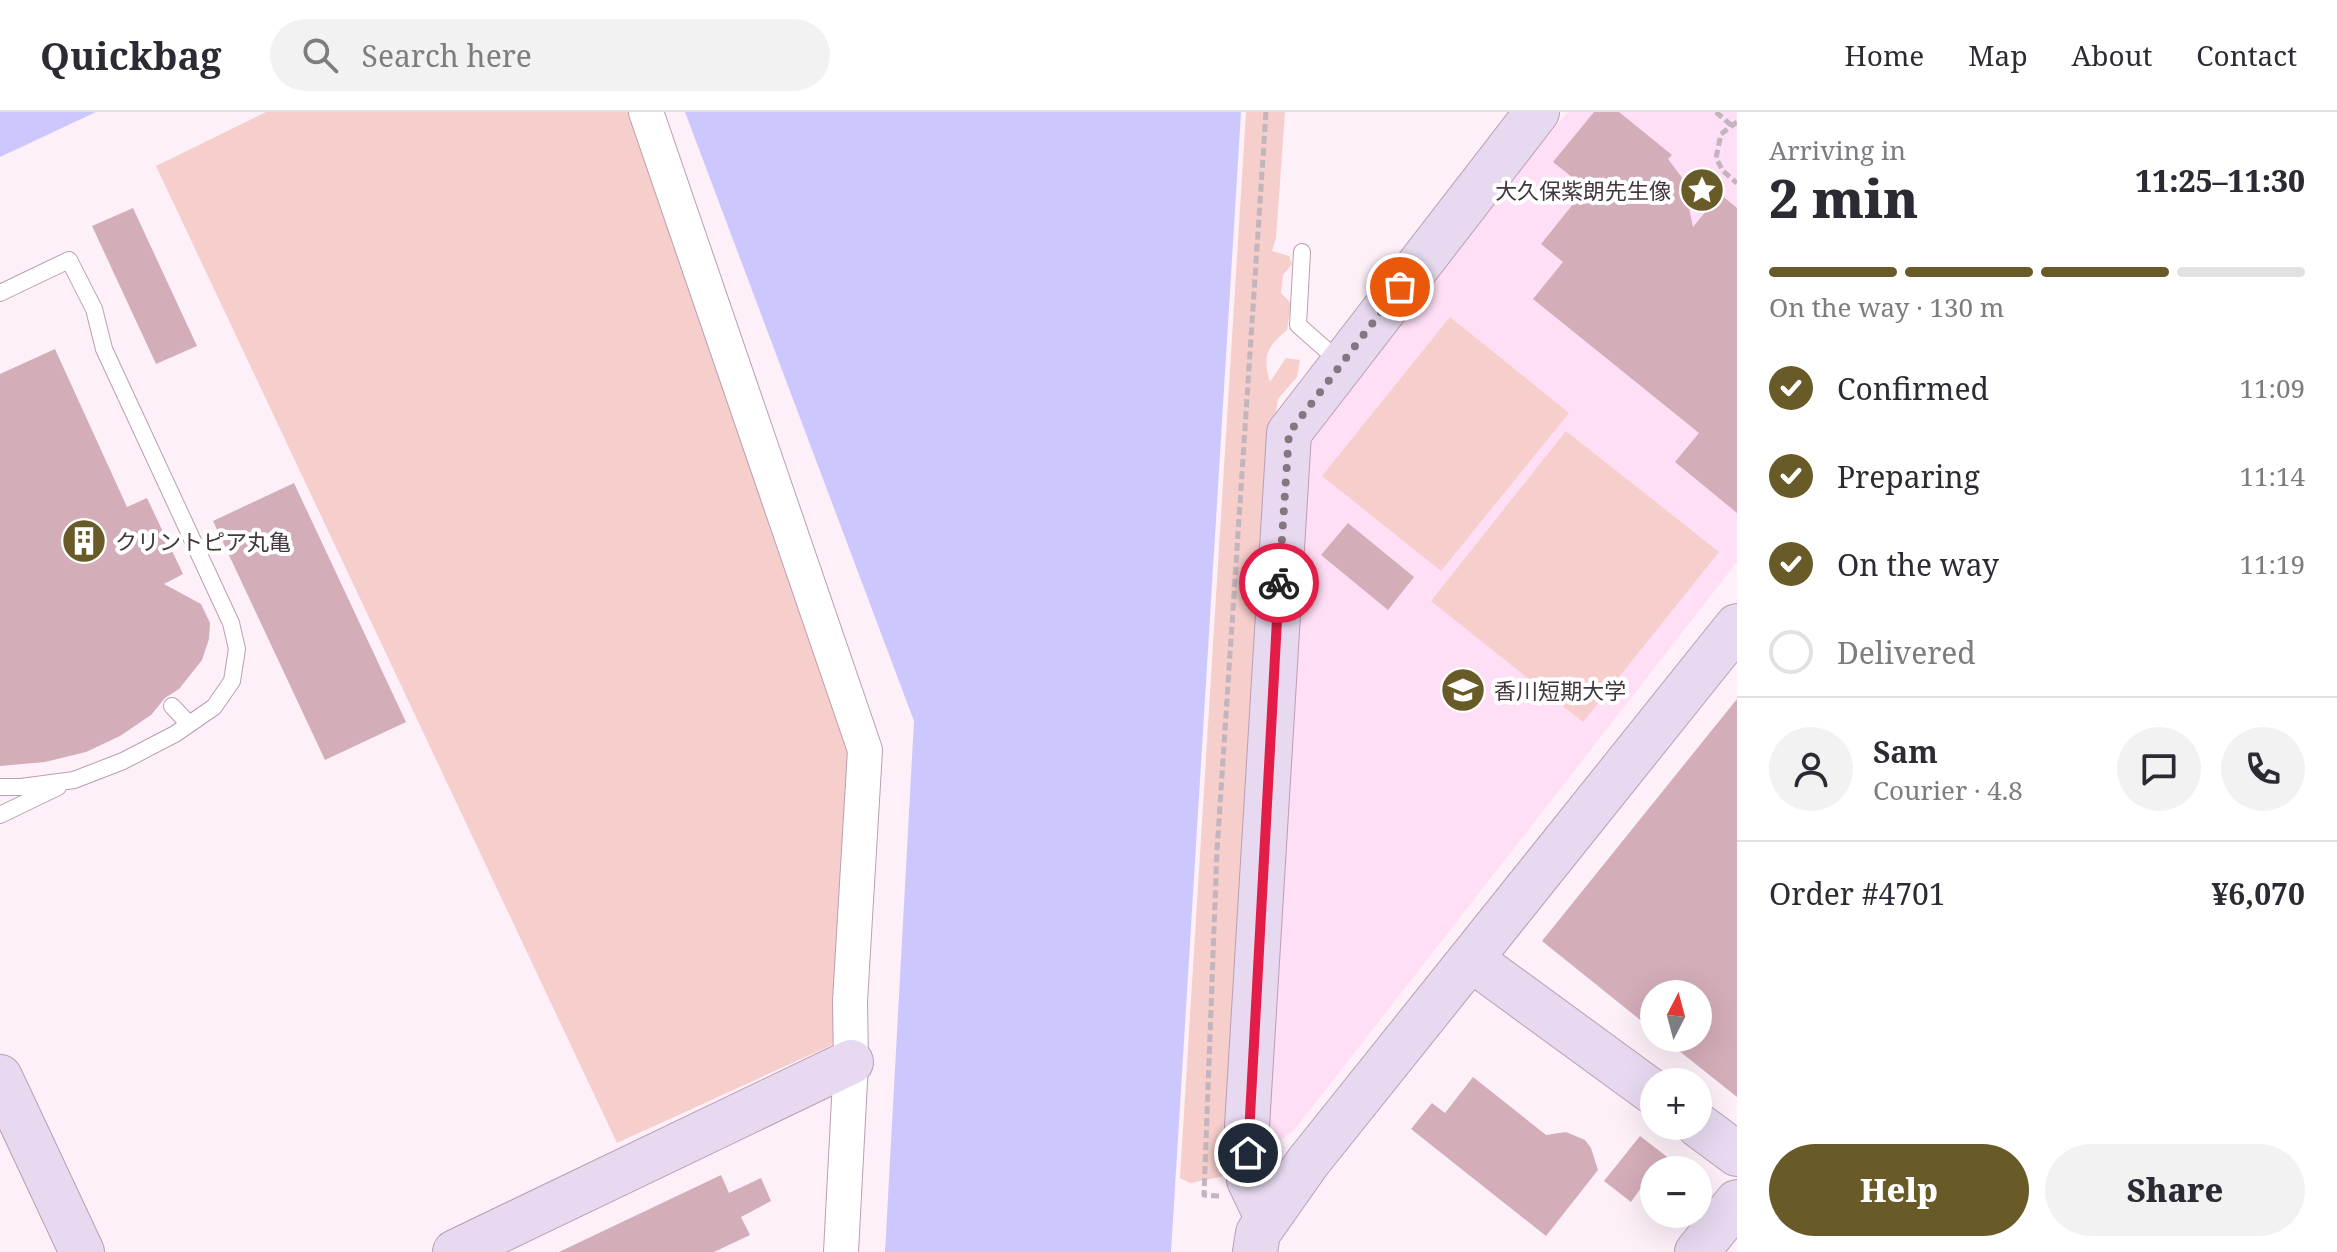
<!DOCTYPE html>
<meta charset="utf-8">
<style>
:root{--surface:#fff;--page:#f2f2f3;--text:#2b2b33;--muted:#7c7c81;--line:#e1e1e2;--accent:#695b28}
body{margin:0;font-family:"Noto Serif","Noto Sans JP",serif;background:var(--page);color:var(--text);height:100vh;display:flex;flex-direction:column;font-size:30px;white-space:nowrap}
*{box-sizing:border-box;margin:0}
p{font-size:26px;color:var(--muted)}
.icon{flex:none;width:44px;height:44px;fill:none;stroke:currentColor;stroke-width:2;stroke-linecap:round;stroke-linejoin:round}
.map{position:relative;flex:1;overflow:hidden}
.details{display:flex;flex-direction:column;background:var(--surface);width:600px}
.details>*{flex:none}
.needle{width:52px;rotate:6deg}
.buttons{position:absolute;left:1640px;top:868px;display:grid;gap:16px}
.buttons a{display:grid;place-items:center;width:72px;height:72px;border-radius:50%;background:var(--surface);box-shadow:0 8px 32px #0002;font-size:40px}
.pin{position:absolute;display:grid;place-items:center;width:68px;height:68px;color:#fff;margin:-34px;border:4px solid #fff;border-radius:50%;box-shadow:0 2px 8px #0007}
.courier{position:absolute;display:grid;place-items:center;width:80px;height:80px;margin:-40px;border:6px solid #e11d48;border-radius:50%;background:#fff;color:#222;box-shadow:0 2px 10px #0007}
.headline em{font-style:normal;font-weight:800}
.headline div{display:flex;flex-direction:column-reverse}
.headline{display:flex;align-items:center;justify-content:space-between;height:136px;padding:0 32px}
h1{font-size:52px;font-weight:800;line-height:60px}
.bar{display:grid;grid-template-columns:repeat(4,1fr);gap:12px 8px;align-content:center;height:96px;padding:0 32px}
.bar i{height:10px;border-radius:6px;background:var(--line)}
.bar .selected{background:var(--accent)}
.bar p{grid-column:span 4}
.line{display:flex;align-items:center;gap:20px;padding:0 32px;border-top:2px solid var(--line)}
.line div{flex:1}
.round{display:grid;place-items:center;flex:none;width:84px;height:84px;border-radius:42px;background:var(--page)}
ol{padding:0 32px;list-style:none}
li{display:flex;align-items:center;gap:24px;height:88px}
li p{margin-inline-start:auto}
li .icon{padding:8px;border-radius:50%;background:var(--accent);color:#fff;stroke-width:4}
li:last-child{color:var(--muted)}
li i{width:44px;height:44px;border:4px solid var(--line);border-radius:50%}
.button{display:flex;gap:16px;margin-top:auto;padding:16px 32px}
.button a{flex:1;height:92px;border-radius:48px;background:var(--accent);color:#fff;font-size:32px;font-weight:800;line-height:92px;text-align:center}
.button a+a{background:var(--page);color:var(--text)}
header{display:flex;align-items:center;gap:48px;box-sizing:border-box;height:112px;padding:0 40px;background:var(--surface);border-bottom:2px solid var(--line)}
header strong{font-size:38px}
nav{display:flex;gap:44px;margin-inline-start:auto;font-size:28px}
.search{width:560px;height:72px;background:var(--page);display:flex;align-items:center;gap:20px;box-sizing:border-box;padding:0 28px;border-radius:44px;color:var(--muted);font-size:30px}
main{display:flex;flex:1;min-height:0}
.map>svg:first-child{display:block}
</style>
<header>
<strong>Quickbag</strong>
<div class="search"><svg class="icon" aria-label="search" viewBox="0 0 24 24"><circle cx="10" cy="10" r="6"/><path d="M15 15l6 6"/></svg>Search here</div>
<nav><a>Home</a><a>Map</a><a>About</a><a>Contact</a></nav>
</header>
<main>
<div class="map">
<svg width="1737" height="1140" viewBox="0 0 1737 1140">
<rect width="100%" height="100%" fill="#fdf0f9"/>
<path fill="#fedff5" d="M1568,0H1737V450L1295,1017L1279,1030L1266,1033L1308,322L1313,306Z"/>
<path fill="#f6cecb" d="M266,0H636L851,639L834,932L617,1031L156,54Z
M1246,0H1285L1276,126L1272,139L1289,144L1292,152L1283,163L1281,181L1291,191L1287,218C1267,235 1262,243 1270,270L1286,246L1300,248L1297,265L1278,287L1272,324L1230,1063L1190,1071L1180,1066Z
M1450,205L1569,301L1441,459L1322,364Z
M1566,319L1719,440L1583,610L1431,489Z"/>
<path fill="#ccc8fd" d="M0,0H96L0,45Z
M685,0H1241L1171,1140H885L914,609Z"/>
<path fill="#d3adb8" d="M1594,0H1619L1672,43L1668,47L1683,67L1693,115L1720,82L1737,96V401L1675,350L1699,321L1533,187L1563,150L1541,132L1586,76L1553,50Z
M133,96L197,234L156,252L92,114Z
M55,237L127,395L147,386L183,462L164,472L201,492L210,511L209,527L202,548L179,577L165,586L151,603L120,624L86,640L45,650L0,654V262Z
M294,371L406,610L325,648L213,409Z
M1348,411L1414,465L1388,498L1321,443Z
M1737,587V985L1663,926H1698V882H1654V919L1542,829Z
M1473,965L1546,1023L1566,1020L1585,1028L1591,1036L1598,1058L1546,1124L1411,1017L1432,991L1445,1001Z
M1640,1024L1684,1058H1654L1631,1090L1604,1069Z
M721,1063L729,1081L761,1066L771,1089L741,1105L750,1123L714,1140H559Z"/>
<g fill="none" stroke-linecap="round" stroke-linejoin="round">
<g stroke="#bb9eb3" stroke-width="18">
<path id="lane" d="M1302,140L1298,213L1340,250
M0,181L69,148L94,197L104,237L231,511L237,537L232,569L214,595L175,622L123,649L74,668L21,675H0
M172,594L189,612
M0,703L58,675"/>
</g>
<g stroke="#bb9eb3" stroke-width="36">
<path id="street" d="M646,0L865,638L850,889L851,950L841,1140"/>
</g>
<g stroke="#bb9eb3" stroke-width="46">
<path id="secondary" d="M1472,848L1654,981
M0,965L82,1140
M1698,1013L1737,1042
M1267,1106L1249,1068L1247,1014L1289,321L1537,0
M455,1140L851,950
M1255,1140L1258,1121L1308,1050L1737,514
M1697,1140L1737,1090"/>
</g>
<path stroke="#c2b5be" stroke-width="5" stroke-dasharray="8 4" stroke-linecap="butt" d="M1716,0L1731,13
M1737,10L1721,22L1716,46L1723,59L1737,71
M1219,1084L1204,1083L1217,738L1266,0"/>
<use href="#lane" stroke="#fff" stroke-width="16"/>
<use href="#street" stroke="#fff" stroke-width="34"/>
<use href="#secondary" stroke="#e7d9f0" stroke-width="44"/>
</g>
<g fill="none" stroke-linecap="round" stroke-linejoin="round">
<path stroke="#847780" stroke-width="8" stroke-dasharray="0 14.4" d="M1279,471L1289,321L1400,175"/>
<path stroke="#e11d48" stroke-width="10" d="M1248,1041L1279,471"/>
</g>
<defs>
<g id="sight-disc" transform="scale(2.3)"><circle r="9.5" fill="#695b28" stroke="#fff"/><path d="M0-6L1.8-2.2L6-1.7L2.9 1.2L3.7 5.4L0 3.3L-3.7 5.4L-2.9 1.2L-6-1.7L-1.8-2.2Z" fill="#fff"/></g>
<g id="building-disc" transform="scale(2.3)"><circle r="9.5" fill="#695b28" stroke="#fff"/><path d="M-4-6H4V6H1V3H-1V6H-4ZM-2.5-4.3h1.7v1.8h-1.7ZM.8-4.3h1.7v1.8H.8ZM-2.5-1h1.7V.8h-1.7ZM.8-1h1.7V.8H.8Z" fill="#fff"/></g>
<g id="university-disc" transform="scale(2.3)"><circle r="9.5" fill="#695b28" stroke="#fff"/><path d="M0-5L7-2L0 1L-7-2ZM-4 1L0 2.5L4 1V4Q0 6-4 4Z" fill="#fff"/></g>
</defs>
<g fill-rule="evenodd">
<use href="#sight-disc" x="1702" y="78"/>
<use href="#building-disc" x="84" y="429"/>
<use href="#university-disc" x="1463" y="578"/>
</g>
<g text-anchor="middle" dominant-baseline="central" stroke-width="8" stroke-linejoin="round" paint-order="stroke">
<g font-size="22" fill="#43363f" stroke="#fff" text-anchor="start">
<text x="1671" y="78" text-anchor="end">大久保紫朗先生像</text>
<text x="115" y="429">クリントピア丸亀</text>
<text x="1494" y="578">香川短期大学</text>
</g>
</g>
</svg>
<div class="buttons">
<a><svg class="needle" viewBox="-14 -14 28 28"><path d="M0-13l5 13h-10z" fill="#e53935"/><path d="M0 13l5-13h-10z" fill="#7c7c81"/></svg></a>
<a>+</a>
<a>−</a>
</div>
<div class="pin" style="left:1400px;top:175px;background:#ea580c"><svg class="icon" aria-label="bag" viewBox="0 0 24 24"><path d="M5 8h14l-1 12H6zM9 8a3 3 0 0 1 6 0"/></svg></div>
<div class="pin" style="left:1248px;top:1041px;background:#1f2937"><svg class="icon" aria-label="home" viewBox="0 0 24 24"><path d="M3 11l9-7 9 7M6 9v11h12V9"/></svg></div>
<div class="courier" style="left:1279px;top:471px"><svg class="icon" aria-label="bike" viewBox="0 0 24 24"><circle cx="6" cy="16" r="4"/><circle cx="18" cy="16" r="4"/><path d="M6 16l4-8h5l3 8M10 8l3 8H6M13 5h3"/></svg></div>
</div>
<section class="details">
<div class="headline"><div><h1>2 min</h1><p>Arriving in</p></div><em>11:25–11:30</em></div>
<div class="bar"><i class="selected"></i><i class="selected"></i><i class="selected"></i><i></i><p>On the way · 130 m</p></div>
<ol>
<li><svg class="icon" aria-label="check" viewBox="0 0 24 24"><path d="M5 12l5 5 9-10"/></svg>Confirmed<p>11:09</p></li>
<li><svg class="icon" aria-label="check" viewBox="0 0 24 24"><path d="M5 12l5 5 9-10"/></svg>Preparing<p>11:14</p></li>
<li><svg class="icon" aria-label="check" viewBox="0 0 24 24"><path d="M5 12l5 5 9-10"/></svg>On the way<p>11:19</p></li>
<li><i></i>Delivered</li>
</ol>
<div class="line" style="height:144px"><a class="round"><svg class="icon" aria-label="person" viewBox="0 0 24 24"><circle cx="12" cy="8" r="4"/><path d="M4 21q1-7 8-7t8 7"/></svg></a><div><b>Sam</b><p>Courier · 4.8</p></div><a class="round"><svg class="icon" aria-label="chat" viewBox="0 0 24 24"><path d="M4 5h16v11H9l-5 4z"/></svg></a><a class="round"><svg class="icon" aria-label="phone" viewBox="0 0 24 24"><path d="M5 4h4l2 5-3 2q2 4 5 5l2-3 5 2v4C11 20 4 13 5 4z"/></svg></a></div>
<div class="line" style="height:104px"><div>Order #4701</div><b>¥6,070</b></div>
<div class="button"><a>Help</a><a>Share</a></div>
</section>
</main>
